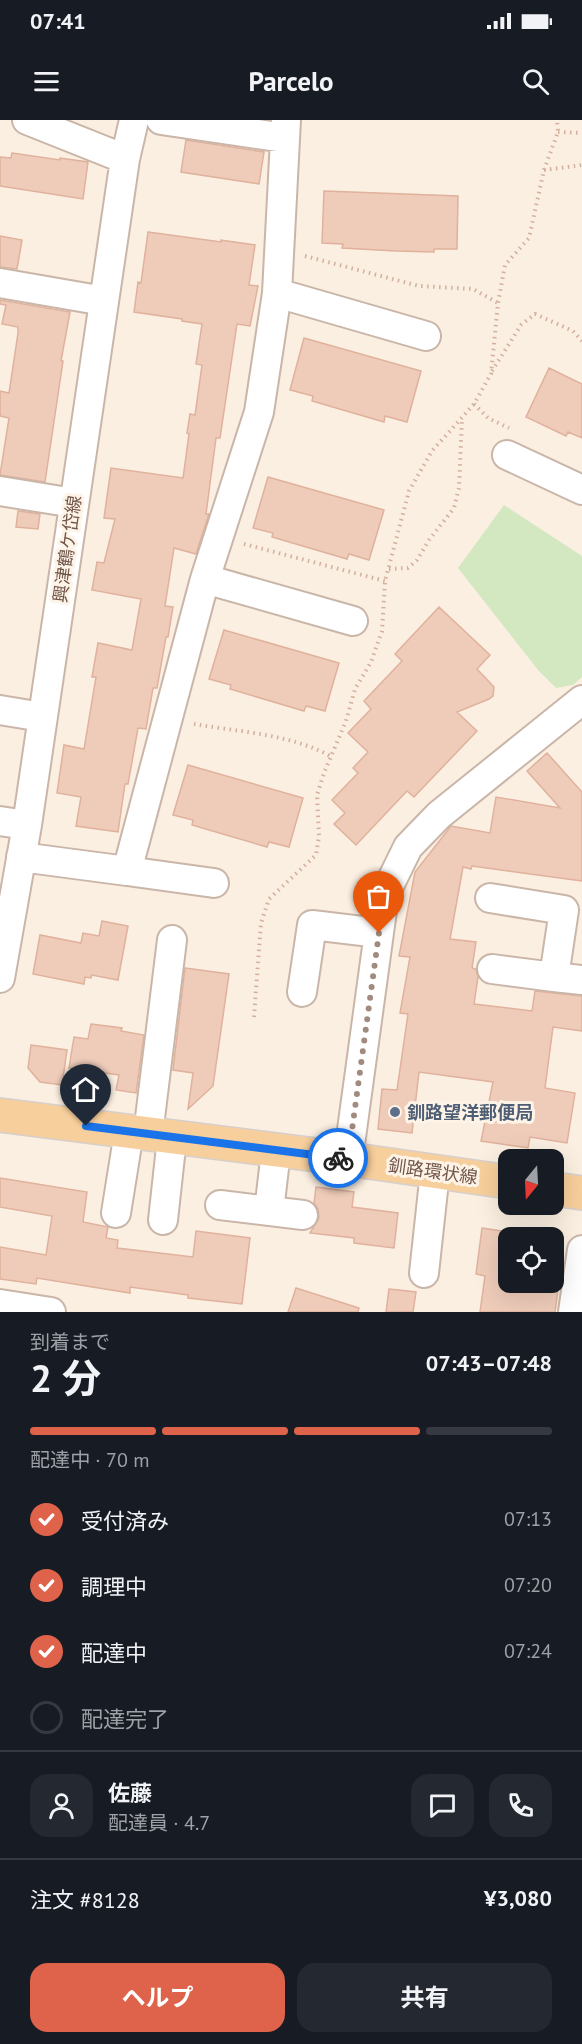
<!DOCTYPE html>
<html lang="ja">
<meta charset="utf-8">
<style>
:root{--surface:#171b24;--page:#242831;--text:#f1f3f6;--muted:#9ea1a6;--line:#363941;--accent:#df634b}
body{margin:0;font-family:"PT Sans","Noto Sans JP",sans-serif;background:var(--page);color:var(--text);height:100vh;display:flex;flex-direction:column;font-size:22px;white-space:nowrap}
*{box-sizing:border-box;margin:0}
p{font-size:20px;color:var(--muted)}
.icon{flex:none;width:33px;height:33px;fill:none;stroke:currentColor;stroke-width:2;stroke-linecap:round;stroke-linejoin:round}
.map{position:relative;height:1192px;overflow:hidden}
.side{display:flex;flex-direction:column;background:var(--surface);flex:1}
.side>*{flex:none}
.needle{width:39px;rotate:198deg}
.tools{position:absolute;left:498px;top:1029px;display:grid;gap:12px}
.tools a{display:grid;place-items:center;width:66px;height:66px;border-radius:12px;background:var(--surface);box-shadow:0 6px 24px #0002;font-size:30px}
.pin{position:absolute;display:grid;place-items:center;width:51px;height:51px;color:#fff;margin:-62px -26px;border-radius:50% 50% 50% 0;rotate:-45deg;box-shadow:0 0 6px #0007}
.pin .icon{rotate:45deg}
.courier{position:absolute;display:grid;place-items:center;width:60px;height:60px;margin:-30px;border:4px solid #1a73e8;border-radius:50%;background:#fff;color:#222;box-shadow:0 2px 8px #0007}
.headline em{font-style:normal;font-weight:700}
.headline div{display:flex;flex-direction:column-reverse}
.headline{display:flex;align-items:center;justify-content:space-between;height:102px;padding:0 30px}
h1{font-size:39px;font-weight:700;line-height:45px}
.bar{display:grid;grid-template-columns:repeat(4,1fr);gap:9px 6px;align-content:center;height:72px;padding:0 30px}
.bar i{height:8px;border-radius:4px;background:var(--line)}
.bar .active{background:var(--accent)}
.bar p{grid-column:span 4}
.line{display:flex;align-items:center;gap:15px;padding:0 30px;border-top:2px solid var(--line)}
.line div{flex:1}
.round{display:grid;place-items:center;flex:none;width:63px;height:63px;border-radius:18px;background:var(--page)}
ol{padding:0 30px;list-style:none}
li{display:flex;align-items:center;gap:18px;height:66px}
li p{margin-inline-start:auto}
li .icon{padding:6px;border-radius:50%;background:var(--accent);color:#fff;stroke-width:4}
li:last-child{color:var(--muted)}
li i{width:33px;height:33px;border:3px solid var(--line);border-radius:50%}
.button{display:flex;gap:12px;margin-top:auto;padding:12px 30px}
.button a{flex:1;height:69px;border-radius:18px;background:var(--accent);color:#fff;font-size:24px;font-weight:700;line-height:69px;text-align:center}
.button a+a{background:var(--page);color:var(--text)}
.status{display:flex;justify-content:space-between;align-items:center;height:42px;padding:0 30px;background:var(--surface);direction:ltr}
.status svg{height:16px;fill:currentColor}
header{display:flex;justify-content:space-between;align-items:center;height:78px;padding:0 30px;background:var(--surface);font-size:27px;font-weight:700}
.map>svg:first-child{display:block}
</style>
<div class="status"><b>07:41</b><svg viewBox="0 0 49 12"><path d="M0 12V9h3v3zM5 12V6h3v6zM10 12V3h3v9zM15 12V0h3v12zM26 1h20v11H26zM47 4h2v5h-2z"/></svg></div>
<header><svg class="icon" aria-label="menu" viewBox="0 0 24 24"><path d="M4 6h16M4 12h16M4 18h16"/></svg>Parcelo<svg class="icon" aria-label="search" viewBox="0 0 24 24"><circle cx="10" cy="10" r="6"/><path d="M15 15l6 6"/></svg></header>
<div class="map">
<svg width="582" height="1192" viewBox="0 0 582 1192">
<rect width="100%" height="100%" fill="#fbefe1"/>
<path fill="#d3e7c1" d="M504,385L582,436V557L573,565L556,568L538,550L458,448Z"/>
<path fill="#efccba" stroke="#e0b19c" stroke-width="1.5" d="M186,20L264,32L259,64L181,52Z
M12,33L60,40V38L88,42L83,79L0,66V37L11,38Z
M324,71L458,76L457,129H434V132L396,131L342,128L343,124L322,123Z
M148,112L221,122V120L255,125L249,165L258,166L250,206L237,204L220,318H216L206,394H209L196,434L174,428L165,486L173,487L168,517H166L157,568H153L146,609L138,608L128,664H125L118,712L76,706L81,677L57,673L64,625L84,629L96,557H92L98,523L132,530L141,479L92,470L97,442L104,443L115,399L104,398L111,348L183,358L189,314L187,313L190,294L195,295L202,245L196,244L202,204L182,201V199L134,192L138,162L141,163Z
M0,116L22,120L17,149L0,147Z
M0,180L70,192L61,241H63L45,362L0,355L9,298L0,296V271L9,273L18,213V207L2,204L6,185L0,184Z
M304,218L421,251L407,302L385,296L384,302L312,281L313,276L290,270Z
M549,248L582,264V318L568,312L566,316L526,297Z
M268,357L384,390L369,440L349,434L347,439L272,417L273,413L253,408Z
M18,391L40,394L38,409L16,407Z
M439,487L490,535L477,549L494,567L493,576L489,579L457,592L477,611L414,677L407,671L356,725L334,704L345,693L332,680L358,653L353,648L368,632L348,613L371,589L364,581L402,541L395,534Z
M224,510L339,543L325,591L306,586L304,591L230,569L231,565L209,559Z
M547,633L582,672V761L472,746L471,749L463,747L450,819L476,822L472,848L476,849L478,857L474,884L532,891L535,871L582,876V911L553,907L545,968L575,973L567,1023L530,1017L528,1028L481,1021L493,962L419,952L412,1013L378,1009L382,969L397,970L408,894L400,893L410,837L399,836L415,752L451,706L490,713L496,677L560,688L527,651Z
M188,645L303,678L289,727L269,722L267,727L192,705L193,700L173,695Z
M102,801L128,806L118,860L92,855L91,858L85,857L84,864L33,854L40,815L81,823L83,813L99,816Z
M185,848L229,854L213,966L188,989L193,953L173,950Z
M91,904L122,908L121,911L144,915L136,973L116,970L119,955L69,948L74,917L88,919Z
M31,925L67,930L62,965L40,962L28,948Z
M0,1058L87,1072L83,1102L108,1107L106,1118L118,1120L117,1128L193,1137L196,1111L250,1118L242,1184L188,1178V1175L130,1167V1173L37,1158L36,1164L0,1159V1127L46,1135L52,1096L0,1087Z
M316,1067L354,1072L352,1087L398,1093L394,1128L354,1123V1118L310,1113L319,1098L318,1089L314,1083Z
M482,1108L508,1112V1162H559L555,1192H480L485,1156L476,1154Z
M296,1168L359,1188L358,1192H288Z
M389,1169L416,1172L413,1192H386Z"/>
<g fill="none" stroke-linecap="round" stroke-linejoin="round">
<g stroke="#cab6a9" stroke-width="32">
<path id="minor" d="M27,0L125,39
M161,0L285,18
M0,163L104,181
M277,173L426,216
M507,335L582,370
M0,371L74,383
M205,459L353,501
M0,590L42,597
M0,701L27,705
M21,737L127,751L205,459L259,292L277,173L286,0
M127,751L214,763
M490,778L564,790L554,857L582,860
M492,849L554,857
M0,858L27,705L125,39L134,0
M302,872L312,805L379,813
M148,1014L172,820
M348,1039L384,776L408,727L439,695L582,580
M220,1085L303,1095
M269,1091L276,1031
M116,1093L129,1012
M163,1100L172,1018
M424,1153L435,1052
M0,1184L51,1192
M573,1192L582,1130"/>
</g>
<g stroke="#d7cfcc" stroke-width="36">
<path id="major" d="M0,995L348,1039L508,1062
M554,1069L582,1073"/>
</g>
<path stroke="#d3af9e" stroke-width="4" stroke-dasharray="1.5 4.5" stroke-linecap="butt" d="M558,12L582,13
M544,50L582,45
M305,136L419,166L473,169L498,183
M492,251L521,205L535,194L573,211L582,221
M474,284L488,298L509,308
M244,424L385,461
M389,449L408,448L417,440L429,420L454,388L459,368L462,298
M194,604C239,612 292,614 332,637
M254,897L261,803L269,779L316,735L319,716L317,675L324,653L346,601L355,569L371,542L382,511L385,461L409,371L432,331L474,284L491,254L498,183L505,145L529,118L544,50L558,12L557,0"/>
<use href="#minor" stroke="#fff" stroke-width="28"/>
<use href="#major" stroke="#f7cf9c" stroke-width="33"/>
</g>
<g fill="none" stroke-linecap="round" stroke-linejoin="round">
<path stroke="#a18b7f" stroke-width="6" stroke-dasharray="0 10.8" d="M338,1038L348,1039L379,813"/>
<path stroke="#1a73e8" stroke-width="8" d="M86,1006L338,1038"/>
</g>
<circle fill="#5c6f8a" stroke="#fef3e7" stroke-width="2" cx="395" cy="992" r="6"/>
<g text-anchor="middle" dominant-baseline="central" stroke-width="6" stroke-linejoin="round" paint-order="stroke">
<g font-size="18" fill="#70554a" stroke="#fef3e7">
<text transform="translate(67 429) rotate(-82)">興津鶴ケ岱線</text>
<text transform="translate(433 1051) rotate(8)">釧路環状線</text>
</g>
<g font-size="18" font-weight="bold" fill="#4e5e75" stroke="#fef3e7" text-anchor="start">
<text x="407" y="992">釧路望洋郵便局</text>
</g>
</g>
</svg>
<div class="tools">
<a><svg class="needle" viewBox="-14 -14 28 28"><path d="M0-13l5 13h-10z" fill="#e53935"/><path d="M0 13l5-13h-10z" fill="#9ea1a6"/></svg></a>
<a><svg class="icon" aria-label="locate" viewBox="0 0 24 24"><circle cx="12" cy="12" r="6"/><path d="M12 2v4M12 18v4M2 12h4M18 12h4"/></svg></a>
</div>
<div class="pin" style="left:379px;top:813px;background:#ea580c"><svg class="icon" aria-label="bag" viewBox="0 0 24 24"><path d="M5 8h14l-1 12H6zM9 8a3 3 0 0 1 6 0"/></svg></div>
<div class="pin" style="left:86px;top:1006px;background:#1f2937"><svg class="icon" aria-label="home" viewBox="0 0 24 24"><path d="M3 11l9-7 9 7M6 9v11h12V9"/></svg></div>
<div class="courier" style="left:338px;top:1038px"><svg class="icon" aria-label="bike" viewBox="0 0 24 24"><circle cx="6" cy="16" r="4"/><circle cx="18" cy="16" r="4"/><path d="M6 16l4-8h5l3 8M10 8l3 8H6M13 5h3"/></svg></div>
</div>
<section class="side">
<div class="headline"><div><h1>2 分</h1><p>到着まで</p></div><em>07:43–07:48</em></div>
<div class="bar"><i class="active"></i><i class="active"></i><i class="active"></i><i></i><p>配達中 · 70 m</p></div>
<ol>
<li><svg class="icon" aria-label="check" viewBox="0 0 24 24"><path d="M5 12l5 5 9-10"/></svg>受付済み<p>07:13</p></li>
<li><svg class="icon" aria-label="check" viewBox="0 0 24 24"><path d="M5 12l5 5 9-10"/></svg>調理中<p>07:20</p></li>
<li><svg class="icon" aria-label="check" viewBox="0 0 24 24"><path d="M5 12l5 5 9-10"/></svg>配達中<p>07:24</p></li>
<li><i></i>配達完了</li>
</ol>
<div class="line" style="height:108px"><a class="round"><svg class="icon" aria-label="person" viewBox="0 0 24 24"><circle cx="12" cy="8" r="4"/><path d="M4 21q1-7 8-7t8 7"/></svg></a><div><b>佐藤</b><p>配達員 · 4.7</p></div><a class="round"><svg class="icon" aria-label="chat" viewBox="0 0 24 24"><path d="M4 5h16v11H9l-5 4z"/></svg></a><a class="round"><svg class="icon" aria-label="phone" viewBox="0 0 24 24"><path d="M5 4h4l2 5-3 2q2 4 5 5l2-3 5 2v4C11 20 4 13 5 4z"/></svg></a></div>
<div class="line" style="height:78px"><div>注文 #8128</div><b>¥3,080</b></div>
<div class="button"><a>ヘルプ</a><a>共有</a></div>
</section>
